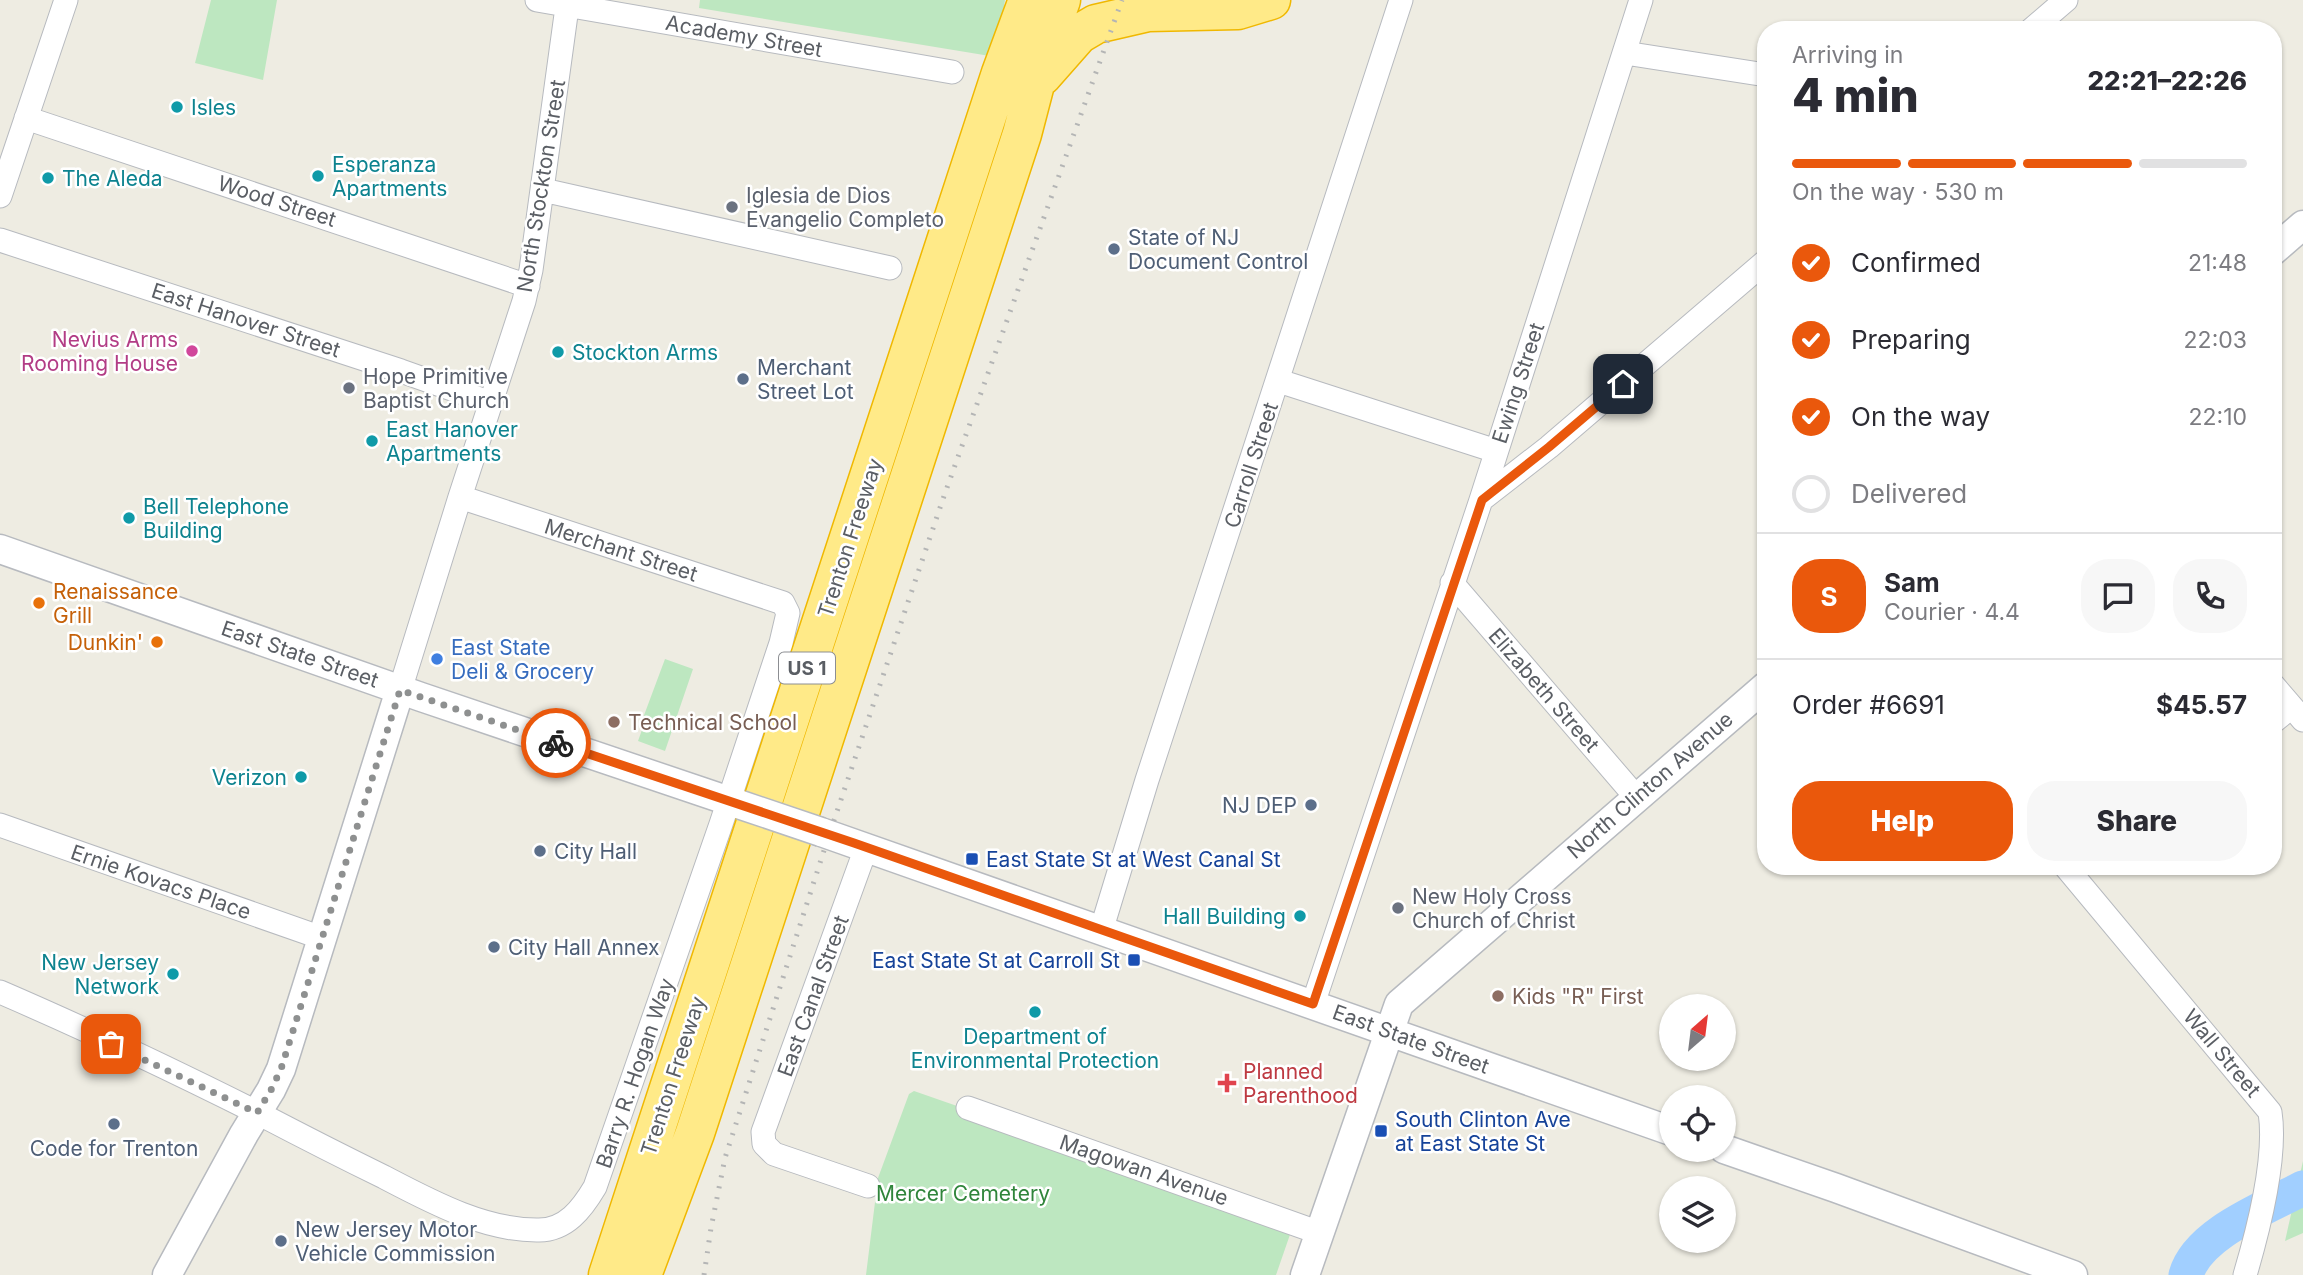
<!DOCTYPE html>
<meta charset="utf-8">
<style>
:root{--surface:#fff;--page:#f7f7f7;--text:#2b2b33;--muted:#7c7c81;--line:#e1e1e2;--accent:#ea580c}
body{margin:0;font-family:Inter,sans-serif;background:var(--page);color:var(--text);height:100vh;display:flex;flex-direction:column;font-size:26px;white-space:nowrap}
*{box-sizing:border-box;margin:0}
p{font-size:23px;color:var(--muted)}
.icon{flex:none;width:38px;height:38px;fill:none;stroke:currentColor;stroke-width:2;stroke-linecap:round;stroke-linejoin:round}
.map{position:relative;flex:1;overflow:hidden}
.panel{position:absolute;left:1757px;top:21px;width:525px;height:854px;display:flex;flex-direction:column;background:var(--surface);border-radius:28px;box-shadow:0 2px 5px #0004}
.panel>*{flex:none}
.needle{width:46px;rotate:28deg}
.fabs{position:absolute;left:1659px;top:994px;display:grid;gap:14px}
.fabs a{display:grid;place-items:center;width:77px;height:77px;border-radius:50%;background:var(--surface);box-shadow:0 2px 5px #0004;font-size:35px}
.pin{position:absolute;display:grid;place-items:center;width:60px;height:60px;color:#fff;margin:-30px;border-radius:14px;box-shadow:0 4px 10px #0006}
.courier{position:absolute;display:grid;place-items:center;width:70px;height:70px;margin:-35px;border:5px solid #ea580c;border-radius:50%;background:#fff;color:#222;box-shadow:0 2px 9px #0007}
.overview em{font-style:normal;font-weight:800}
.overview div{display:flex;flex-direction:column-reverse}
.overview{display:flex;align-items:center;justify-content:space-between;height:119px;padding:0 35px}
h1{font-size:46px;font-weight:800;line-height:52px}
.bar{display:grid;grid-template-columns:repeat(4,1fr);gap:10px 7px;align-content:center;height:84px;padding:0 35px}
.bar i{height:9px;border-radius:5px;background:var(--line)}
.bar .on{background:var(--accent)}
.bar p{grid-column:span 4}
.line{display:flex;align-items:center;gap:18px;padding:0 35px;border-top:2px solid var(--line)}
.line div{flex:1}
.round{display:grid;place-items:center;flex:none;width:74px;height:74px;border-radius:28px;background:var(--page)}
ol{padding:0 35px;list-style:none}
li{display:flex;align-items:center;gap:21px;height:77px}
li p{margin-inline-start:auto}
li .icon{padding:7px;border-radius:50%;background:var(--accent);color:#fff;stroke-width:4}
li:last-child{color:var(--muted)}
li i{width:38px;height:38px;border:4px solid var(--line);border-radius:50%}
.action{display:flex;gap:14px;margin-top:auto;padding:14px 35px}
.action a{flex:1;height:80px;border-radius:28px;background:var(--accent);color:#fff;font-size:28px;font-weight:800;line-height:80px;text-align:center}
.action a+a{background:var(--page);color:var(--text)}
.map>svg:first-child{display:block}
</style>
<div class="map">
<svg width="2303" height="1275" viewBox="0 0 2303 1275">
<rect width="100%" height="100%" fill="#eeece2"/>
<path fill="#bde7c0" d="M211,0H277L263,80L195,63Z
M700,0H1005L996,57L699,8Z
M665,659L693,669L665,751L638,741L643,727L640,726Z
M914,1091L1294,1223L1276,1275H866L878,1178L909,1094Z
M2303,1161V1233L2285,1241Z"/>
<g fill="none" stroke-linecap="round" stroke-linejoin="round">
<path stroke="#a1cfff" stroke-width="35" d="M2186,1275C2198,1233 2266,1208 2303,1188"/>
<g stroke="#b7babf" stroke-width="25">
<path id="minor" d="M537,0L952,72
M2031,30L2066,0
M1625,53L1766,75
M26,118L528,286
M543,190L890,268
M0,196L66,0
M0,240L401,371L491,403
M1279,381L1496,451
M1481,500L1549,447L1766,261
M1452,583L1636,797
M2273,685L2303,720
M400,690L460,497L524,301L531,270L568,0
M2273,722L2291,707
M0,825L322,938
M866,848L763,1132L764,1144L774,1154L868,1186
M2065,866L2270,1112C2277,1157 2258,1231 2245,1275
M1101,931L1147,780L1401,0
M0,992C86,1029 172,1070 256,1112C298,1134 341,1156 384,1177C430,1201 485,1231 539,1230C566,1230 582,1209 595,1187L721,824L781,643L788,613L783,603L460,497
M1313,1004L1481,500L1641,0
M968,1108L1320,1233"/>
</g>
<g stroke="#b7babf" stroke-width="31">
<path id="tertiary" d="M2273,251L2303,225
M0,549L421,697L741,805
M821,832L1671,1131
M1724,1149L1836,1188L2073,1275
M167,1275L244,1134L271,1090L281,1069L400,690
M1305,1275L1399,1004L1766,686"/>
</g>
<g stroke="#f0b800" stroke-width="41">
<path id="motorway" d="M1042,76L1079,34L1096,24L1148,12L1238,10L1271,0
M608,1275L1001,73L1028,0
M642,1275L695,1133L1022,134L1046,42L1061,0"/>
</g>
<use href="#minor" stroke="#fff" stroke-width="23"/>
<use href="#tertiary" stroke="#fff" stroke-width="28"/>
<use href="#motorway" stroke="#ffea88" stroke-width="38"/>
<path stroke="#b4b5b5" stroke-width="5" stroke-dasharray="2 9" stroke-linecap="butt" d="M704,1275L711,1228L725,1158L829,835L944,496L1122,0"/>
<g stroke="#b7babf" stroke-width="31" stroke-linecap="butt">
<path id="tertiary-bridge" d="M741,805L821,832"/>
</g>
<use href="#tertiary-bridge" stroke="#fff" stroke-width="28"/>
</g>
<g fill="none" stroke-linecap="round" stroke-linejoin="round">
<path stroke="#8e9090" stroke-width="7" stroke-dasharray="0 12.6" d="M111,1044L257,1113L271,1090L281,1069L400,690L556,743"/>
<path stroke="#ea580c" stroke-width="9" d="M556,743L854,843L1313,1004L1482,500L1549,447L1623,384"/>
</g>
<g fill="#0f9aa8" stroke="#fff" stroke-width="2.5">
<circle cx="177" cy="107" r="7"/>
<circle cx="318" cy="176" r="7"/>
<circle cx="48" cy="178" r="7"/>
<circle cx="558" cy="352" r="7"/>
<circle cx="372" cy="441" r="7"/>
<circle cx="129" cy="518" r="7"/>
<circle cx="301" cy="777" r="7"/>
<circle cx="1300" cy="916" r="7"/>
<circle cx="173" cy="974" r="7"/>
<circle cx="1035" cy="1012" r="7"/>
</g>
<g fill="#6b7280" stroke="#fff" stroke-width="2.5">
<circle cx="732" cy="207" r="7"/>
<circle cx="349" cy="388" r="7"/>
<circle cx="1398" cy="908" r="7"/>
</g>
<g fill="#5c6f8a" stroke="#fff" stroke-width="2.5">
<circle cx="1114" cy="249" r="7"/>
<circle cx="743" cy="379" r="7"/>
<circle cx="1311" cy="805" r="7"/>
<circle cx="540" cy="851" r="7"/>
<circle cx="494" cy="947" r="7"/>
<circle cx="114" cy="1124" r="7"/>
<circle cx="281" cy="1241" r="7"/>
</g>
<circle fill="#d1479c" stroke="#fff" stroke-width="2.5" cx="192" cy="351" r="7"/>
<g fill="#e8710a" stroke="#fff" stroke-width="2.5">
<circle cx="39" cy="603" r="7"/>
<circle cx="157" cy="642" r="7"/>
</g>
<circle fill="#3f7fe0" stroke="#fff" stroke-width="2.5" cx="437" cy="659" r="7"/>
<g fill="#8d6e63" stroke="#fff" stroke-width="2.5">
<circle cx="614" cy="722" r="7"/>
<circle cx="1498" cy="996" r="7"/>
</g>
<g fill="#1a4fb4" stroke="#fff" stroke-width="2.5">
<rect x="965" y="852" width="14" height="14" rx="3.5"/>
<rect x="1127" y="953" width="14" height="14" rx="3.5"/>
<rect x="1374" y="1124" width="14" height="14" rx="3.5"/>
</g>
<path fill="#e0444e" stroke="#fff" stroke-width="2.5" d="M1223.5 1072.5h7v7h7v7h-7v7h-7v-7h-7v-7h7z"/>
<g text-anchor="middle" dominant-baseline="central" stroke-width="5" stroke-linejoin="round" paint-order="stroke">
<rect fill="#fff" stroke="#8c8e92" stroke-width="2" x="779" y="652.5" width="56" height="31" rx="5"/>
<g font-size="19" font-weight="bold" fill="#5a5e64">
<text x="807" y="668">US 1</text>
</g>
<g font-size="21" fill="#5a5e64" stroke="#fff">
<text transform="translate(744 36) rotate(10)">Academy Street</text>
<text transform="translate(541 186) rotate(-81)">North Stockton Street</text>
<text transform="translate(277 201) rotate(18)">Wood Street</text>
<text transform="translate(246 320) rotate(18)">East Hanover Street</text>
<text transform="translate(1518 383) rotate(-72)">Ewing Street</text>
<text transform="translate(1251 465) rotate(-72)">Carroll Street</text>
<text transform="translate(850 538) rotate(-72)">Trenton Freeway</text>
<text transform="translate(621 550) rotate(18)">Merchant Street</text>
<text transform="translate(300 654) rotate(19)">East State Street</text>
<text transform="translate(1544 690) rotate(49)">Elizabeth Street</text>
<text transform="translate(1650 785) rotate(-41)">North Clinton Avenue</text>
<text transform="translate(161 882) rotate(19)">Ernie Kovacs Place</text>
<text transform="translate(813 996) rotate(-70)">East Canal Street</text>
<text transform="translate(1411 1039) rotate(20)">East State Street</text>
<text transform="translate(2222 1053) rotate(50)">Wall Street</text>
<text transform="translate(635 1073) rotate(-71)">Barry R. Hogan Way</text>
<text transform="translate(673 1076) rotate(-72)">Trenton Freeway</text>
<text transform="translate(1144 1170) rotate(19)">Magowan Avenue</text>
</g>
<g font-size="21" fill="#0d838f" stroke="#fff" text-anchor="start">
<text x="191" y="107">Isles</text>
<text x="332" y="164">Esperanza<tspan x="332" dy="24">Apartments</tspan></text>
<text x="62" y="178">The Aleda</text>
<text x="572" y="352">Stockton Arms</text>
<text x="386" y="429">East Hanover<tspan x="386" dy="24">Apartments</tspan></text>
<text x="143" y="506">Bell Telephone<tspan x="143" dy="24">Building</tspan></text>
<text x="287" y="777" text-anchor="end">Verizon</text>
<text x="1286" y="916" text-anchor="end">Hall Building</text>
<text x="159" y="962" text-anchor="end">New Jersey<tspan x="159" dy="24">Network</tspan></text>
<text x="1035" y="1036" text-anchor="middle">Department of<tspan x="1035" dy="24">Environmental Protection</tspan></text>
</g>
<g font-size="21" fill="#5b616d" stroke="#fff" text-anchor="start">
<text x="746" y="195">Iglesia de Dios<tspan x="746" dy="24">Evangelio Completo</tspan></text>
<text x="363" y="376">Hope Primitive<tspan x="363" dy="24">Baptist Church</tspan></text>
<text x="1412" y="896">New Holy Cross<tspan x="1412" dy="24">Church of Christ</tspan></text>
</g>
<g font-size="21" fill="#4e5e75" stroke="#fff" text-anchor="start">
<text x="1128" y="237">State of NJ<tspan x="1128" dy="24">Document Control</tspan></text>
<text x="757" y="367">Merchant<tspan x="757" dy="24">Street Lot</tspan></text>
<text x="1297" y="805" text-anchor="end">NJ DEP</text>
<text x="554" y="851">City Hall</text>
<text x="508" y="947">City Hall Annex</text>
<text x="114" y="1148" text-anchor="middle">Code for Trenton</text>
<text x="295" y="1229">New Jersey Motor<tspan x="295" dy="24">Vehicle Commission</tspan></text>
</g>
<g font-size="21" fill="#b23c85" stroke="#fff" text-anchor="end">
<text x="178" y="339">Nevius Arms<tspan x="178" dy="24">Rooming House</tspan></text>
</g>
<g font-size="21" fill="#c56008" stroke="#fff" text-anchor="start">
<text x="53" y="591">Renaissance<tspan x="53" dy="24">Grill</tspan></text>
<text x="143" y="642" text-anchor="end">Dunkin'</text>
</g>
<g font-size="21" fill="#366cbe" stroke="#fff" text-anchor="start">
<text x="451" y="647">East State<tspan x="451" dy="24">Deli &amp; Grocery</tspan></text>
</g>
<g font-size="21" fill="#785e54" stroke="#fff" text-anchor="start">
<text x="628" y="722">Technical School</text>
<text x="1512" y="996">Kids "R" First</text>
</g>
<g font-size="21" fill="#164399" stroke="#fff" text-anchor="start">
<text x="986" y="859">East State St at West Canal St</text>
<text x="1120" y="960" text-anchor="end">East State St at Carroll St</text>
<text x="1395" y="1119">South Clinton Ave<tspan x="1395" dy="24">at East State St</tspan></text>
</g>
<g font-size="21" fill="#be3a42" stroke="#fff" text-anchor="start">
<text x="1243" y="1071">Planned<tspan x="1243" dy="24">Parenthood</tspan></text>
</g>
<g font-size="21" fill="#30853b" stroke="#fff">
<text x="963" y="1193">Mercer Cemetery</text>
</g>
</g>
</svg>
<div class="fabs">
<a><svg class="needle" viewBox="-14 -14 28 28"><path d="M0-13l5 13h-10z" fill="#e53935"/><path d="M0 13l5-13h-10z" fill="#7c7c81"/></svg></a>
<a><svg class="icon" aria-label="locate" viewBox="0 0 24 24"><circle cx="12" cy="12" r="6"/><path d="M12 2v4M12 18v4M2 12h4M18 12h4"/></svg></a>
<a><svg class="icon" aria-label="layers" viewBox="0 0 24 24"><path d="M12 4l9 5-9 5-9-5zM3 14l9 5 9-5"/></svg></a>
</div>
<div class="pin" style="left:111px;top:1044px;background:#ea580c"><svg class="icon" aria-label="bag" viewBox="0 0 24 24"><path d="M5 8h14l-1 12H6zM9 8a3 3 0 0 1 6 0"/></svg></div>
<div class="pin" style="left:1623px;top:384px;background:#1f2937"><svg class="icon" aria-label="home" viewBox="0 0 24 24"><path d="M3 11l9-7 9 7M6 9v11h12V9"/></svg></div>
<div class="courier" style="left:556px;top:743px"><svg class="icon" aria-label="bike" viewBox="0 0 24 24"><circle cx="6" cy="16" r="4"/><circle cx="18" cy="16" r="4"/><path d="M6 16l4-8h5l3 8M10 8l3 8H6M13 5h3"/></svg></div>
<section class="panel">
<div class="overview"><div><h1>4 min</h1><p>Arriving in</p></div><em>22:21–22:26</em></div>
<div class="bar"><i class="on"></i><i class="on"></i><i class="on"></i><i></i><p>On the way · 530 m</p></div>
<ol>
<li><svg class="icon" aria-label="check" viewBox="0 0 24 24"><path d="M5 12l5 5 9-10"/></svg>Confirmed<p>21:48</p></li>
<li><svg class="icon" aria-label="check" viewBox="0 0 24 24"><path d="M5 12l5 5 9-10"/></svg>Preparing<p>22:03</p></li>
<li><svg class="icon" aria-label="check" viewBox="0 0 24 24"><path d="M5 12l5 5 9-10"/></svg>On the way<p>22:10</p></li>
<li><i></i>Delivered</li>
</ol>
<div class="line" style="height:126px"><b class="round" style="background:var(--accent);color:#fff">S</b><div><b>Sam</b><p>Courier · 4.4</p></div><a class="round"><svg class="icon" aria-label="chat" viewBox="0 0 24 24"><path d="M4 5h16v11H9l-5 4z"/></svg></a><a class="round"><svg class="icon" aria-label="phone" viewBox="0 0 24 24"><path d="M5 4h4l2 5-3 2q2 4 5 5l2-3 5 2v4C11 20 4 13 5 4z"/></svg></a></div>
<div class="line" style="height:91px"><div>Order #6691</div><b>$45.57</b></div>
<div class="action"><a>Help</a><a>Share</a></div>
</section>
</div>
